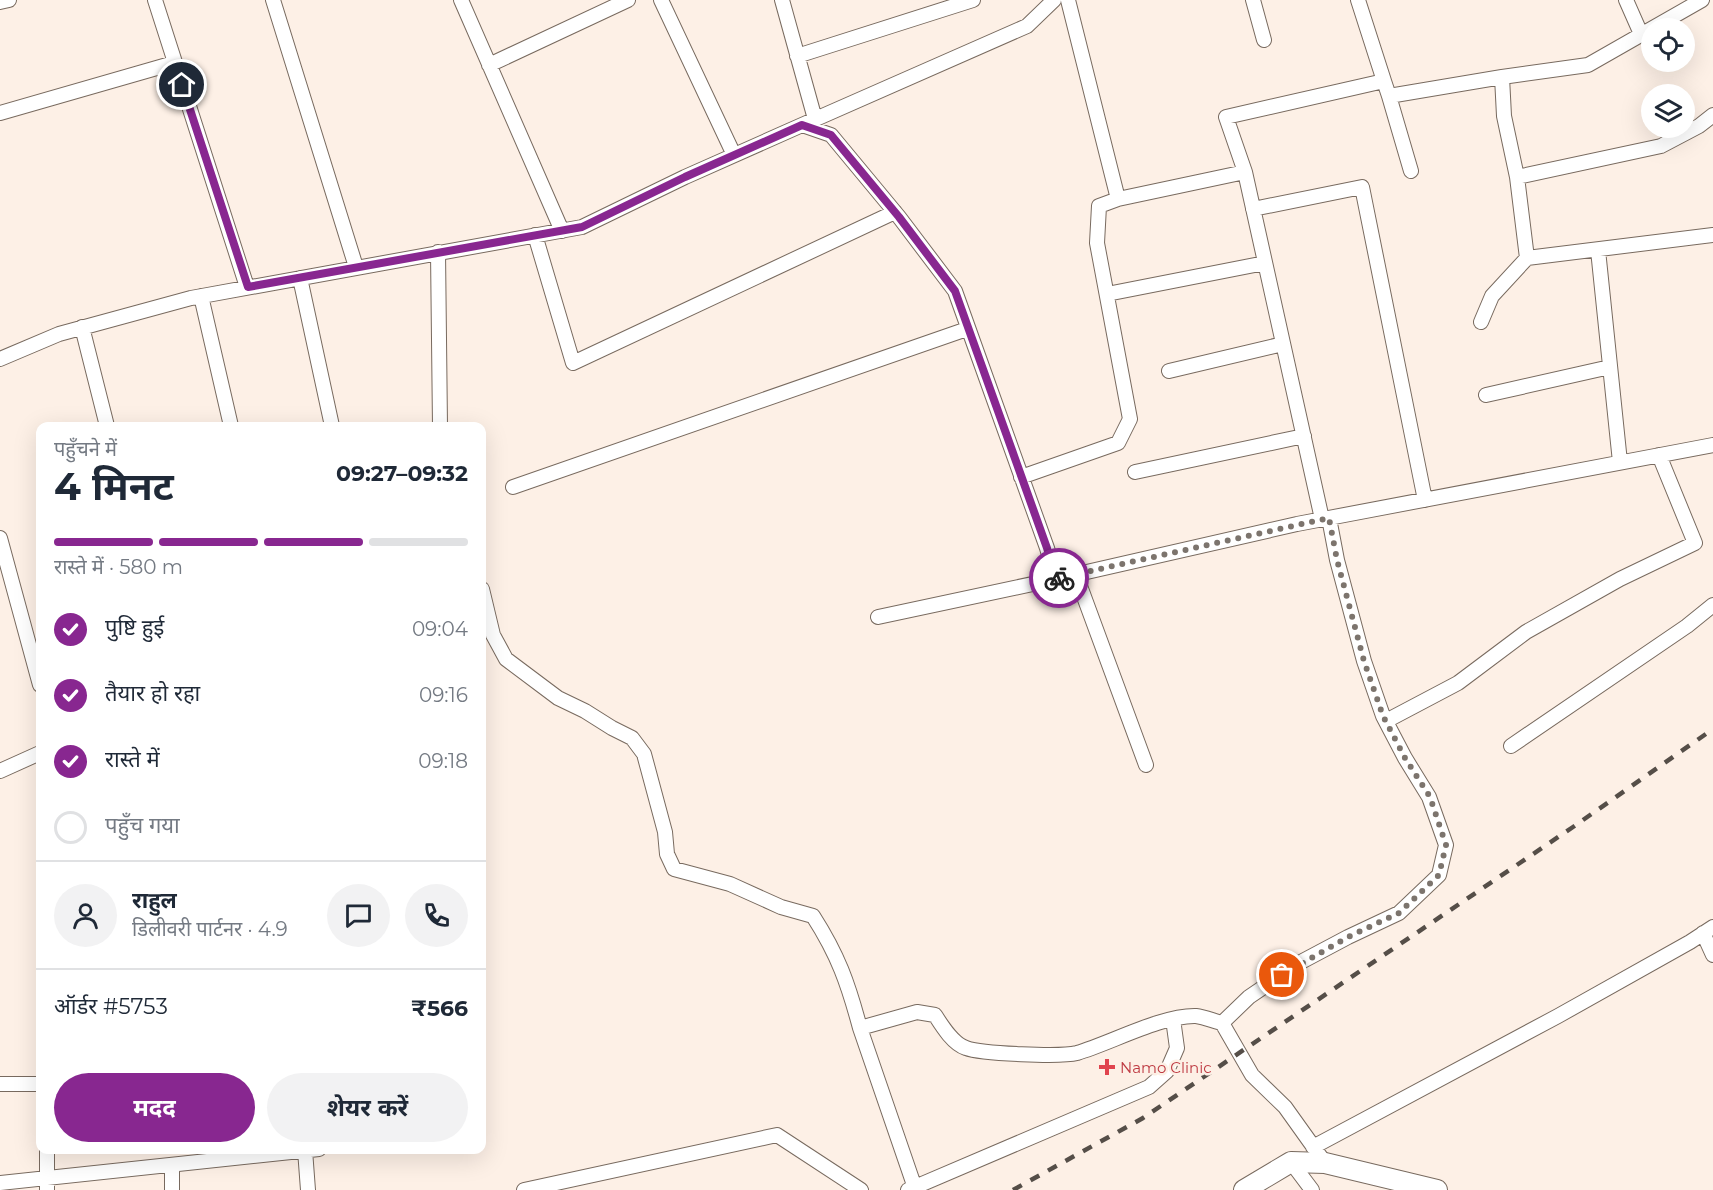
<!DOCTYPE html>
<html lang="hi">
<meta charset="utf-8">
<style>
:root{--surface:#fff;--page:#f2f2f3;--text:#1f2937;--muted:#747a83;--line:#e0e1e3;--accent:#882790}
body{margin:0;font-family:Montserrat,"Noto Sans Devanagari",sans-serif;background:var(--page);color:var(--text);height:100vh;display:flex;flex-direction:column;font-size:22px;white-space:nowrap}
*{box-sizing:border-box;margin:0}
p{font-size:20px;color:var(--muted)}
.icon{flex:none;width:33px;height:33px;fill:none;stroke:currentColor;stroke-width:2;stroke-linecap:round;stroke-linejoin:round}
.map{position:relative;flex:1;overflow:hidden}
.drawer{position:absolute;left:36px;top:422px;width:450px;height:732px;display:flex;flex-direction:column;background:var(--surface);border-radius:12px;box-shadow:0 6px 24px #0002}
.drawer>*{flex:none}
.fabs{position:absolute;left:1641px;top:18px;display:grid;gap:12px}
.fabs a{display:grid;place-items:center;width:54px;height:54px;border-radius:50%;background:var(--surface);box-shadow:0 6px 24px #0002;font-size:30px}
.pin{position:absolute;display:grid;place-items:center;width:51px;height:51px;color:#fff;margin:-26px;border:3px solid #fff;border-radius:50%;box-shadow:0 2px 6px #0007}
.courier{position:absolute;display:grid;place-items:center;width:60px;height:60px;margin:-30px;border:4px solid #882790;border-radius:50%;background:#fff;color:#222;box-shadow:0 2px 8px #0007}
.summary em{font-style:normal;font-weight:700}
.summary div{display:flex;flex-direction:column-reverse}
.summary{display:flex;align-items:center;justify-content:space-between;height:102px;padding:0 18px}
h1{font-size:39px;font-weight:700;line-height:45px}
.bar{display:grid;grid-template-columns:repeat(4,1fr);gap:9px 6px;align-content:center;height:72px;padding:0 18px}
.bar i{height:8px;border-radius:4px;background:var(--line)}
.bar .active{background:var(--accent)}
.bar p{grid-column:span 4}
.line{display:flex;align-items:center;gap:15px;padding:0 18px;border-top:2px solid var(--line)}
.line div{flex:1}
.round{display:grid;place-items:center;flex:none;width:63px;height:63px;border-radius:32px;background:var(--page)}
ol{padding:0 18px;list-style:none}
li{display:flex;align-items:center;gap:18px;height:66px}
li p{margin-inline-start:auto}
li .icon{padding:6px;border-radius:50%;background:var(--accent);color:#fff;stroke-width:4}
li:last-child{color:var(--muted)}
li i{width:33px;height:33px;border:3px solid var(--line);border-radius:50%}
.action{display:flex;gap:12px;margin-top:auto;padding:12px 18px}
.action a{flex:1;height:69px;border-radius:36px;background:var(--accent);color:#fff;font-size:24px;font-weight:700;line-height:69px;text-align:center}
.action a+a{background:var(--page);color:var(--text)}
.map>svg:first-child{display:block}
</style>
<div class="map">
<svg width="1713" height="1190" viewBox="0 0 1713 1190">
<rect width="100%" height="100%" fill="#fdf0e6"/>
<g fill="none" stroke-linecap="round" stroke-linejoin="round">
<g stroke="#786a5f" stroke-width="16">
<path id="street" d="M155,0L247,287
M273,0L356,267
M461,0L562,231
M661,0L734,155
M782,0L815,119
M1068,0L1118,199
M1253,0L1264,40
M1358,0L1384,81
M1626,0L1641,34
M0,2L9,0
M797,56L973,0
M489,65L628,0
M1502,77L1504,116L1517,177L1527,258
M1389,96L1411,171
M0,113L174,63
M802,125L1027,26L1054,0
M1517,177L1661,146L1699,126L1713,115
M1253,209L1362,187L1425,500
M535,235L573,363L895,212
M1598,250L1620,462
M438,252L440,426
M300,278L332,426
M1107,294L1265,263
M201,296L231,426
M1481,322L1492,296L1527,258L1713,235
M82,327L107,426
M0,359L59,334L191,298L582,227L685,177L802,125L831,135L899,217L955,291L1047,548L1056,579L1297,524L1713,445
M1169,371L1283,344
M1486,395L1610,367
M1135,472L1304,436
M1021,477L1118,443L1130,419L1097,243L1099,206L1118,199L1245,172
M513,487L967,329
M1322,519L1245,172L1226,117L1384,81L1389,96L1502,77L1588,65L1702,0
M0,538L40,685
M1076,575L1146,765
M482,589L493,635L506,659L558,698L585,711L612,728L632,738L644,754L665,832L667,854L674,869L730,884L781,907L813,916C838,955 848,983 860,1028L917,1012L935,1015C942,1026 953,1044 966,1048C982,1054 1061,1057 1077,1053C1111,1043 1162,1015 1196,1016C1204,1017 1214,1021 1222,1023
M878,617L1056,579
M1386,721L1458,683L1526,632L1620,579L1695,543L1659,455
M1511,746L1687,626L1713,605
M0,771L40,753
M1703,933L1713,955
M860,1028L915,1188
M0,1084H40
M1313,1147L1558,1016L1690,942L1713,927
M305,1150L308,1190
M1291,1162L1312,1190
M1325,1163L1285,1107L1252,1075L1222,1023L1249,997L1299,963L1348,937L1399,913L1439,875L1446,845L1429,797L1405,758L1383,716L1364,661L1337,560L1329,518
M172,1165V1190
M0,1183L319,1149
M47,1190V1149
M524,1190L777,1135L861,1190
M908,1190L1149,1087L1167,1071L1177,1048L1173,1019"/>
</g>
<g stroke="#786a5f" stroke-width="22">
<path id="secondary" d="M1244,1190L1291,1162L1325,1163L1437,1190"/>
</g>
<use href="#street" stroke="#fff" stroke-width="14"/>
<use href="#secondary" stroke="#fff" stroke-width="20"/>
<path stroke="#554e48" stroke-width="4.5" stroke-dasharray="10 10" stroke-linecap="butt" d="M1013,1190L1143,1118L1573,827L1713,729"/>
</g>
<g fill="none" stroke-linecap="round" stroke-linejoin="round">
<path stroke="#7c746d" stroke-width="6" stroke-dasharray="0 10.8" d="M1059,578L1329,518L1337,560L1364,661L1383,716L1405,758L1430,797L1446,845L1439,875L1399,913L1348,937L1282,975"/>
<path stroke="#882790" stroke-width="8" d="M182,85L248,287L582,227L685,177L802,125L831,135L899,217L955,291L1047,548L1056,579L1059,578"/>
</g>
<path fill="#e0444e" stroke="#fdf0e6" stroke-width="2" d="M1104 1058h6v6h6v6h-6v6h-6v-6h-6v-6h6z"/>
<g text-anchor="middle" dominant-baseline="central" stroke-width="5" stroke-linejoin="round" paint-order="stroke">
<g font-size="15" fill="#be3a42" stroke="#fdf0e6" text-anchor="start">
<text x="1120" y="1067">Namo Clinic</text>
</g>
</g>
</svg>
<div class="fabs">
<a><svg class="icon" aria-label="locate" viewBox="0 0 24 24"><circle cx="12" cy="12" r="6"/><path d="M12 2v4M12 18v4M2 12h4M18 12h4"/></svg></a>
<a><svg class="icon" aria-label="layers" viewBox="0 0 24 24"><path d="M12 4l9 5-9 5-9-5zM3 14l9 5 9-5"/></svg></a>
</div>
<div class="pin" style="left:1282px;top:975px;background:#ea580c"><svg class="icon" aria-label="bag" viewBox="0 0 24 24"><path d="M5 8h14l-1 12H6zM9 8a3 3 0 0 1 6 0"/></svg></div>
<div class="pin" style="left:182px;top:85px;background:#1f2937"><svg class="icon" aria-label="home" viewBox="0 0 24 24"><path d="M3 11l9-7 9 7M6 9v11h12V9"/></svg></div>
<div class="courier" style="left:1059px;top:578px"><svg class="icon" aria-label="bike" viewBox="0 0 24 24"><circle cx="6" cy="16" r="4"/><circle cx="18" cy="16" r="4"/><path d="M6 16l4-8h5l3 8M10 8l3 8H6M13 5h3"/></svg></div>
<section class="drawer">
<div class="summary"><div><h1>4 मिनट</h1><p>पहुँचने में</p></div><em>09:27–09:32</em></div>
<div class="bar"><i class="active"></i><i class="active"></i><i class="active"></i><i></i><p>रास्ते में · 580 m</p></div>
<ol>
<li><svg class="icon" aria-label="check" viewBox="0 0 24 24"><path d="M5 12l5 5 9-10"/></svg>पुष्टि हुई<p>09:04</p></li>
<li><svg class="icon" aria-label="check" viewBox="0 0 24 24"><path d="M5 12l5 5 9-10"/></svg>तैयार हो रहा<p>09:16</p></li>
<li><svg class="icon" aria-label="check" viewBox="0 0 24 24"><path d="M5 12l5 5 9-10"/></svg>रास्ते में<p>09:18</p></li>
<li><i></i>पहुँच गया</li>
</ol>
<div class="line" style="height:108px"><a class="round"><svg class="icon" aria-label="person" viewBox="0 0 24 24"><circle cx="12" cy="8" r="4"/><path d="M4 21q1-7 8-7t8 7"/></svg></a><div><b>राहुल</b><p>डिलीवरी पार्टनर · 4.9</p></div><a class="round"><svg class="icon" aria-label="chat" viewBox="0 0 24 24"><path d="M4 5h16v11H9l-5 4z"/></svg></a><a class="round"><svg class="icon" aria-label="phone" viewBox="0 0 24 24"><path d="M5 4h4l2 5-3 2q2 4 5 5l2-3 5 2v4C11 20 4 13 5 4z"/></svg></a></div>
<div class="line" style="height:78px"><div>ऑर्डर #5753</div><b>₹566</b></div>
<div class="action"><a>मदद</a><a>शेयर करें</a></div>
</section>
</div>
